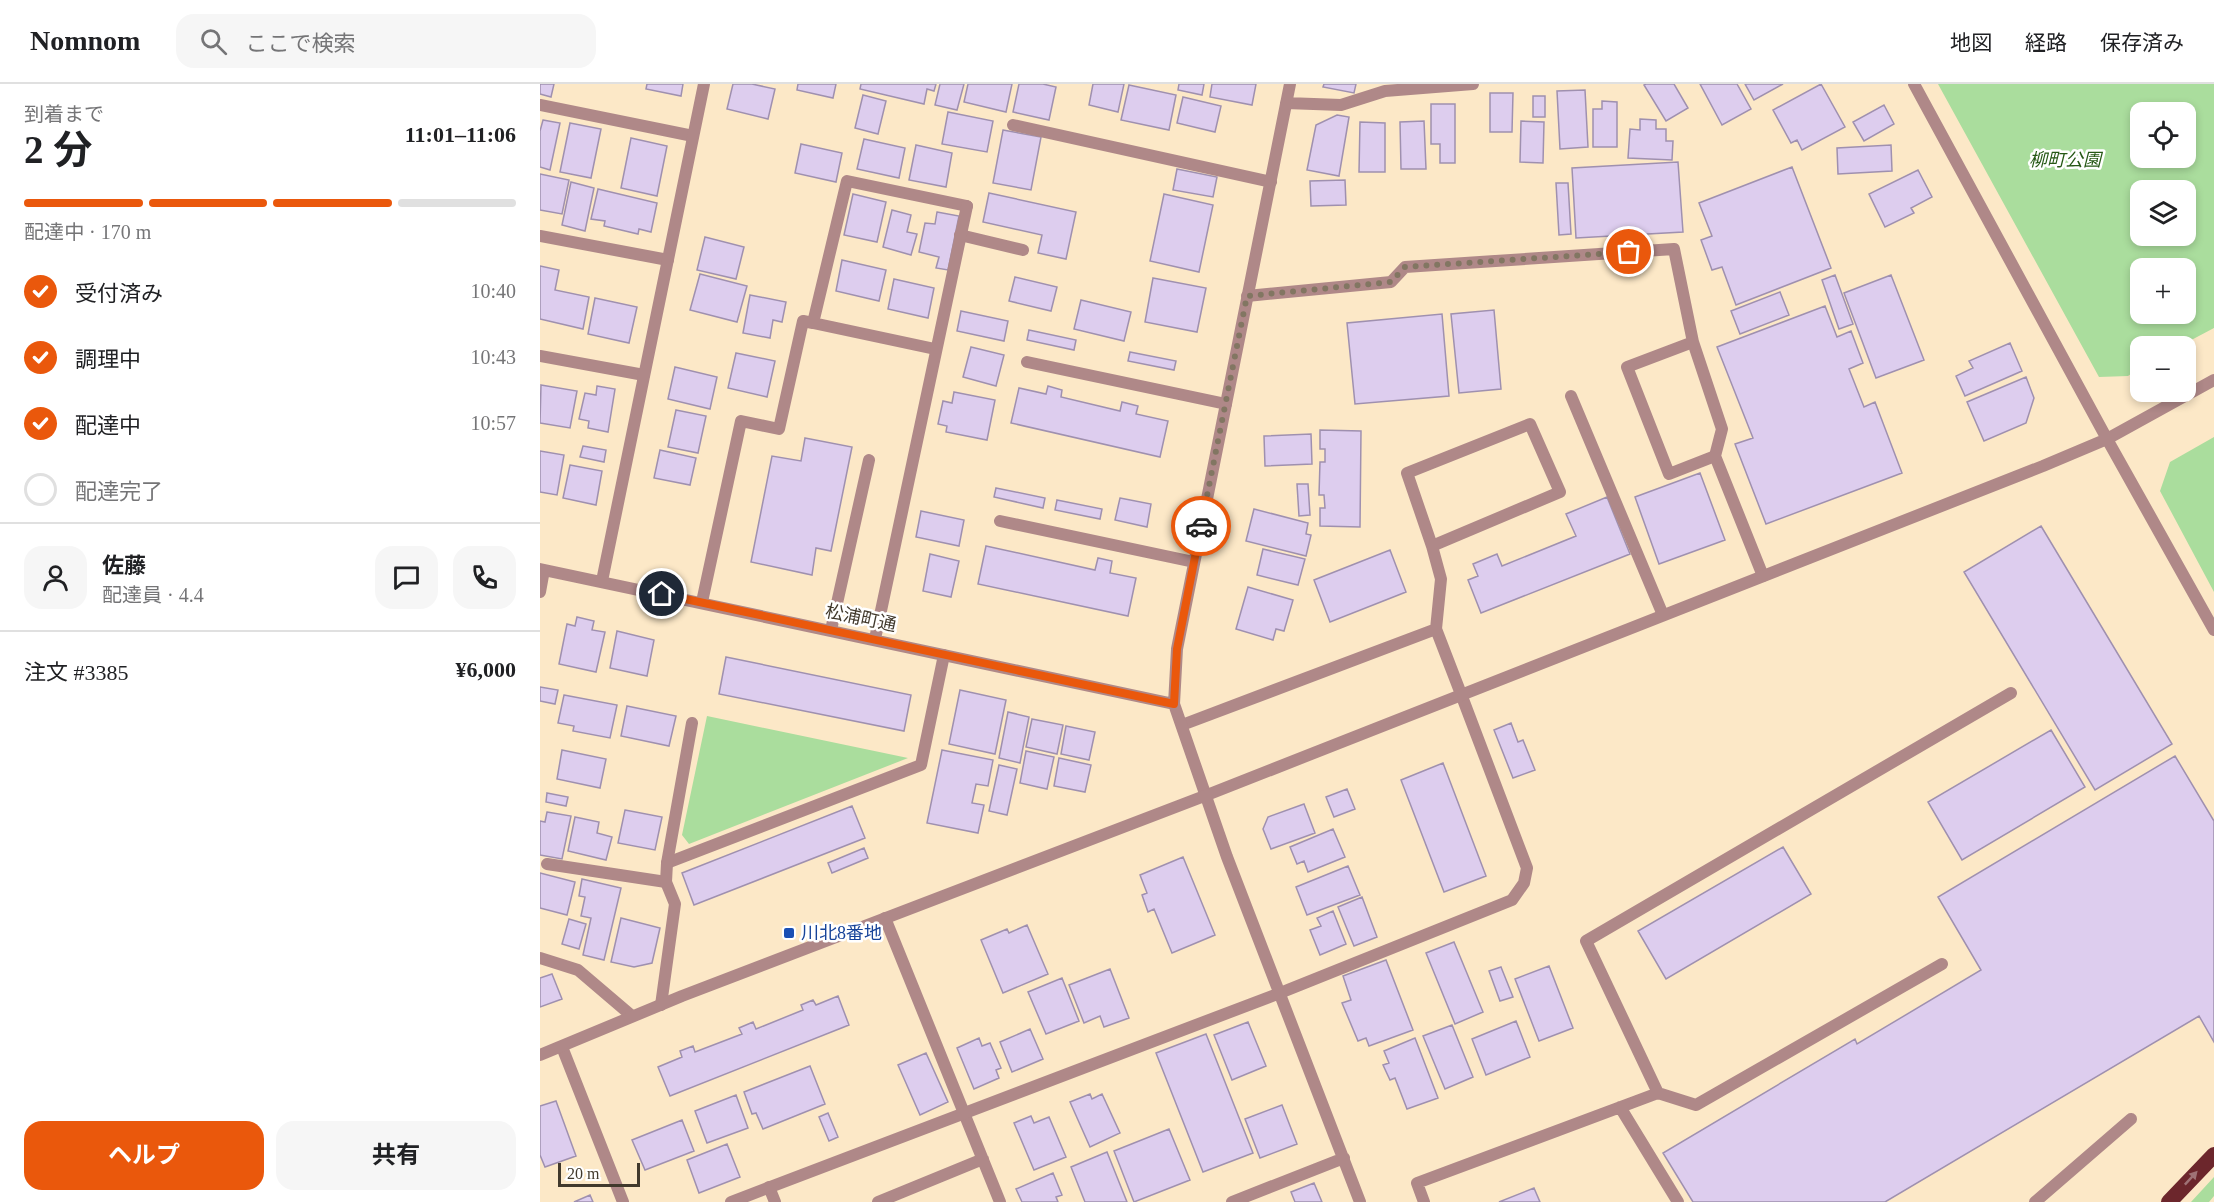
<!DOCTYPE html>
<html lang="ja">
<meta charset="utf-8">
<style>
:root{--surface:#fff;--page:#f6f6f6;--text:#202124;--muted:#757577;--line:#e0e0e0;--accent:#ea580c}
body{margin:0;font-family:"Times New Roman","Noto Sans JP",serif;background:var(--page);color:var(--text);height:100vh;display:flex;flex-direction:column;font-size:22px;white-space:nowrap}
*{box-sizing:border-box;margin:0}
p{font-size:20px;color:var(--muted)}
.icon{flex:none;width:33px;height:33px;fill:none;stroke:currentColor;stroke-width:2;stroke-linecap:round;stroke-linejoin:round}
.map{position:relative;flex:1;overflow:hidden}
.panel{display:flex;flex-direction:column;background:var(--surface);width:540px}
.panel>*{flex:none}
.buttons{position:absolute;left:1590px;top:18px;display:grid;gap:12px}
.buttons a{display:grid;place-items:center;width:66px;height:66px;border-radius:12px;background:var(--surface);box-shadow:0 3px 9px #0003;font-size:30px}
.scale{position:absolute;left:18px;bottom:15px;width:82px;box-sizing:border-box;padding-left:6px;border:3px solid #41392c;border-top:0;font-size:16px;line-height:21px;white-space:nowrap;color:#41392c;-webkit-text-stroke:4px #fff;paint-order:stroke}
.pin{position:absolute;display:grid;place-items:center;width:51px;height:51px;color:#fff;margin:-26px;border:3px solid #fff;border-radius:50%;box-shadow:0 2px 6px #0007}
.courier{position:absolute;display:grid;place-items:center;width:60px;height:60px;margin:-30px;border:4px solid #ea580c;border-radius:50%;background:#fff;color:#222;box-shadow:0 2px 8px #0007}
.head em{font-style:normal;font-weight:700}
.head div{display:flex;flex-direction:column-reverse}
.head{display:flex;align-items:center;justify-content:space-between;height:102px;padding:0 24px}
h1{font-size:39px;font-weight:700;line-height:45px}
.bar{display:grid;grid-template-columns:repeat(4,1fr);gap:9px 6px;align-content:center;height:72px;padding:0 24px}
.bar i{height:8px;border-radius:4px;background:var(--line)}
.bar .active{background:var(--accent)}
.bar p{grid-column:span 4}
.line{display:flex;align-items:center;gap:15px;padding:0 24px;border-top:2px solid var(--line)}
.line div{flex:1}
.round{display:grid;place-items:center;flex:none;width:63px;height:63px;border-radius:18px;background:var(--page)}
ol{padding:0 24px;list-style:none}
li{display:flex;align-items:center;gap:18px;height:66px}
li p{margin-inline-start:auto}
li .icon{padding:6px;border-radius:50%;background:var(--accent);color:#fff;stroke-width:4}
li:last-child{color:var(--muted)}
li i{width:33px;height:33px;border:3px solid var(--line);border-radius:50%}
.action{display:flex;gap:12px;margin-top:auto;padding:12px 24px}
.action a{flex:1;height:69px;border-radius:18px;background:var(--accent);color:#fff;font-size:24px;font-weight:700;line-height:69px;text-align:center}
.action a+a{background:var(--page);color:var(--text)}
header{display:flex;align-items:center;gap:36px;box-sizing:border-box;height:84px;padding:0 30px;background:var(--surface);border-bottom:2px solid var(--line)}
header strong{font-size:28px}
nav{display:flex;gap:33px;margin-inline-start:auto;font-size:21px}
.search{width:420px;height:54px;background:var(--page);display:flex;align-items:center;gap:15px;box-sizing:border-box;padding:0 21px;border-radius:18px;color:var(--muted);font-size:22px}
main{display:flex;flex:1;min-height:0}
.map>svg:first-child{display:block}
</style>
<header>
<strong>Nomnom</strong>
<div class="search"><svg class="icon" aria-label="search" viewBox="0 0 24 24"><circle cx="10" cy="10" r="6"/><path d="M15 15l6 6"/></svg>ここで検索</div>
<nav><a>地図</a><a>経路</a><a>保存済み</a></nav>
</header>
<main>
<section class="panel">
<div class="head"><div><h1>2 分</h1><p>到着まで</p></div><em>11:01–11:06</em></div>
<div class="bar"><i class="active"></i><i class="active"></i><i class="active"></i><i></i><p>配達中 · 170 m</p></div>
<ol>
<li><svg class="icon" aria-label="check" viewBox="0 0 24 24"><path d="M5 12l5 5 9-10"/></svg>受付済み<p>10:40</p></li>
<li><svg class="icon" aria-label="check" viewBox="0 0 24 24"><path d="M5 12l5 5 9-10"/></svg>調理中<p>10:43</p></li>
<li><svg class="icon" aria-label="check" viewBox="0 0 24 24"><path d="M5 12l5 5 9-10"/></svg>配達中<p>10:57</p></li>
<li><i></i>配達完了</li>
</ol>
<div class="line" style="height:108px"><a class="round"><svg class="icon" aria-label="person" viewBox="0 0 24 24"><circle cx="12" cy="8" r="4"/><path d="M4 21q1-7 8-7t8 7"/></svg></a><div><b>佐藤</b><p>配達員 · 4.4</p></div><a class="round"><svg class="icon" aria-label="chat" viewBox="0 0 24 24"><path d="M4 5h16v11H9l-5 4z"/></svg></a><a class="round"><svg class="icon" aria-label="phone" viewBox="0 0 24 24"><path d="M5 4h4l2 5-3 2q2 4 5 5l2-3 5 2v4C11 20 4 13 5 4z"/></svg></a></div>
<div class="line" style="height:78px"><div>注文 #3385</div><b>¥6,000</b></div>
<div class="action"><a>ヘルプ</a><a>共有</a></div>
</section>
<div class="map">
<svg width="1674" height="1118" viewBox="0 0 1674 1118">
<rect width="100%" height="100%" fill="#fce8c7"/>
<path fill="#aadd9d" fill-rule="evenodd" d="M1398,0H1674V244L1640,262H1600V284L1588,292L1559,293ZM1646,28V74H1600V28ZM1646,106V152H1600V106ZM1600,184H1646V230H1600Z
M1674,353V508L1620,407L1630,378Z
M167,632L368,674L149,760L142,751Z
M1674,1093V1112L1669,1118H1651Z"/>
<path fill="#ddcdee" stroke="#9f90af" stroke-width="1.5" d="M0,0H14L11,13L0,10Z
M107,0H143L141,12L106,5Z
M193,0H212L235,5L228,35L187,25Z
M258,0H296L293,14L257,6Z
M321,0H396L394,7L387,5L384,20L320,5Z
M400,0H424L417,26L395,21Z
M428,0H472L466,28L424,18Z
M479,0H503L516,3L509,36L473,28Z
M553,0H584L578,28L549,21Z
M639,0H664L662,11L638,6Z
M672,0H716L712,21L670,13Z
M784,0H816L814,9L783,3Z
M1106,0H1134L1148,24L1126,37L1104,1Z
M1160,0H1197L1211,25L1182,41Z
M1205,0H1243L1214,16Z
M1281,0L1305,43L1262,66L1257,56L1251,59L1233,26Z
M589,1L636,11L629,46L581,36Z
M1045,6L1048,63L1020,65L1017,7Z
M950,9H973L972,48H950Z
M323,11L346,17L338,50L315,44Z
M993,12H1005V33H993Z
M643,13L681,22L675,48L637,39Z
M1062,17L1077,18V63H1053V25H1062Z
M891,20H915V79H900V60H891Z
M1344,21L1354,40L1324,57L1313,38Z
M408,28L453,37L447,68L402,60Z
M797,31L809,33L799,92L767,86L776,41Z
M1100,35L1116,36V45H1126V57H1133L1132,76L1088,74L1090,45L1100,46Z
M3,36L20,39L10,86L0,83V47Z
M884,37L886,85H861L860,38Z
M981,37L1004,38L1003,79L980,78Z
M820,38L845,39V88H819Z
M30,39L61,45L51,94L20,88Z
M463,46L501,53L491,106L453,99Z
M91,54L127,62L117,112L81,104Z
M324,55L365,64L359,94L317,85Z
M261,60L302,69L296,98L255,89Z
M376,61L412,69L406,103L369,96Z
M1351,61L1352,87L1298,90L1297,64Z
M1138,78L1143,148L1036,154L1032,84Z
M1252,83L1291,184L1196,221L1182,183L1172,186L1161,156L1172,152L1159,119Z
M637,85L677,93L673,113L633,106Z
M1378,86L1392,113L1371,124L1374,129L1345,143L1329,110Z
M0,90L29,96L22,130L0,126Z
M805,96L806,121L771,122L770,97Z
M31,98L54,104L45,147L22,141Z
M1016,99H1028L1031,150L1019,151Z
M58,105L117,119L111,148L99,145L98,150L64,142L65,137L51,135Z
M449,109L536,128L526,175L498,169L502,151L443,138Z
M313,110L346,118L337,158L304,151Z
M624,110L673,121L659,188L610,177Z
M352,126L371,131L367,148L377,150L371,171L343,163Z
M397,128L419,132L408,186L396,184L399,173L379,168L385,139L395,140Z
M165,153L204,163L196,195L157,186Z
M302,176L346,186L339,217L296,207Z
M0,182L19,186L15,206L49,213L43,245L0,235Z
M160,190L207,202L197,238L150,226Z
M1295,191L1313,240L1299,245L1282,196Z
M1351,191L1384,276L1336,294L1304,209Z
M475,193L517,203L511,227L469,217Z
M613,194L666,204L657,248L605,238Z
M354,195L394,204L388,234L348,225Z
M1240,208L1249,231L1200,250L1191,227Z
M210,211L246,218L242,238L233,236L230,254L203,249Z
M55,214L97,223L89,259L48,250Z
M541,216L591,228L584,257L534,245Z
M1285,222L1297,253L1311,247L1323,279L1309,285L1324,323L1335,318L1362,389L1226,440L1195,360L1213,354L1177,263Z
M954,226L961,305L919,309L911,230Z
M421,227L468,237L464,257L417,247Z
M902,230L909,312L815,320L807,239Z
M489,246L536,256L534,266L487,256Z
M1470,259L1482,287L1425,312L1416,292L1433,284L1429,277Z
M431,263L464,271L456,302L423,293Z
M590,268L636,277L634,286L588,277Z
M196,269L235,277L227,313L188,304Z
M135,283L177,293L170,325L128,315Z
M1486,293L1494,314L1486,339L1444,357L1427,318Z
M1,301L37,307L30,344L0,339Z
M57,302L75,305L68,348L48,344L49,337L39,335L45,309L56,311Z
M508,302L522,306L521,313L580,327L582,318L598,322L596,330L628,337L620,373L471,339L479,304L506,310Z
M414,308L455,316L447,356L406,348L407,342L398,340L403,317L412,319Z
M136,326L166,332L158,369L128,363Z
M780,346L821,347L820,443L780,442V424H785L784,411H779L780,378H785V365H780Z
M771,350L772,380L725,382L724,352Z
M265,354L312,363L291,467L276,464L272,491L211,478L232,372L261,377Z
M43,362L66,366L64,378L40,373Z
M120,366L156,374L150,401L114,394Z
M0,367L24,371L17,411L0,408Z
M30,381L62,387L56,421L23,414Z
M1160,389L1185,456L1119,480L1095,413Z
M757,400H768L770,431L759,432Z
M456,404L505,414L503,424L454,413Z
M1067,413L1090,470L941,529L928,496L938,492L933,480L957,470L962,482L1036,452L1026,430Z
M580,414L611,420L607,443L575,436Z
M517,416L562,425L560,435L515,426Z
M714,425L768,439L766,450L771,451L766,472L706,457Z
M381,427L424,436L419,462L376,453Z
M1501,442L1632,660L1555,706L1424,488Z
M446,462L555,486L558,474L572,477L570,489L596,494L588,532L438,500Z
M723,465L765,475L758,501L717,491Z
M850,466L866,508L790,538L774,496Z
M390,470L419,477L411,513L383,507Z
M708,503L753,516L744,547L736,545L733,556L696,545Z
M37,533L54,537L52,546L65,548L56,588L19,580L27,540L35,542Z
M77,547L114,556L107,592L70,584Z
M186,573L371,611L364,647L179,610Z
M0,603L18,606L15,620L0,617Z
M420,606L466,616L455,670L409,660Z
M24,611L77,621L70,654L33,647L34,642L18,639Z
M87,622L136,632L129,662L81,652Z
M468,628L489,633L480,679L459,674Z
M492,635L523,641L517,670L486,663Z
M971,639L978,658L983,656L995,686L973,694L954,646Z
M526,642L555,648L549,676L521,670Z
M1511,646L1545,703L1422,776L1388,718Z
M22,666L66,675L60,704L17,695Z
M402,666L453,676L448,702L436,700L432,719L444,721L438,749L387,739Z
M486,667L514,673L507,705L480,699Z
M1635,672L1674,737V958L1659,932L1345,1118H1153L1123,1069L1315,955L1317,960L1441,886L1398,813Z
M519,674L551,681L545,708L514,702Z
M903,679L946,792L904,808L861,696Z
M459,681L477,685L467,731L449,727Z
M807,705L815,725L794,733L786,713Z
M7,709L28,713L26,722L6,718Z
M764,720L775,749L731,765L723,745L728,733Z
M312,722L325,754L154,821L142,789Z
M85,726L122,733L115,766L78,759Z
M7,728L31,732L22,775L0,771V737L5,738Z
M35,733L59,738L57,749L72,753L66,776L28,767Z
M793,745L805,773L768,788L764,777L757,780L750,763Z
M1243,763L1271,810L1126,895L1098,847Z
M324,764L328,774L292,789L288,779Z
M643,773L675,851L632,869L614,825L608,828L602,811L607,809L600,791Z
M808,782L820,811L767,831L756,803Z
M0,789L35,798L27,831L0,824Z
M42,795L81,804L64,876L43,871L51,834L41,832L45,813L39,812Z
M822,813L837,853L814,862L798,823Z
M793,827L806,860L780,871L770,846L781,842L777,834Z
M81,834L120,844L112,879L94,883L71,878Z
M29,835L46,840L39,865L22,860Z
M487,841L508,890L463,909L441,856L467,845L469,849Z
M914,858L943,928L915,940L886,869Z
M846,876L873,946L829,962L826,954L818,957L802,919L811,916L803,892Z
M1009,882L1033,944L999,957L975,895Z
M961,883L973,913L960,917L949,887Z
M570,885L589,934L564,943L560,932L544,939L529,901Z
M12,890L22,915L0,923V894Z
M522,894L539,937L506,950L488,908Z
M298,912L309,941L130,1012L118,983L142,973L140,967L153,962L155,968L202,950L199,944L213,938L216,945L263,926L261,921L273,916L276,921Z
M976,937L990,973L946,991L932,955Z
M708,938L726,982L692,996L674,951Z
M912,941L933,993L905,1005L883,952Z
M490,945L503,975L472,988L460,958Z
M666,950L713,1069L663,1088L616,969Z
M439,954L442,962L450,959L461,984L456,986L459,994L434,1005L417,964Z
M875,954L898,1014L867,1025L855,994L850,996L843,981L849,979L844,967Z
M386,969L408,1018L380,1031L358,981Z
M270,982L285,1020L223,1045L216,1029L212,1030L204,1008Z
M550,1010L552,1015L562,1010L580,1049L550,1063L530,1018Z
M196,1011L208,1044L167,1059L155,1027Z
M16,1017L36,1072L5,1083L0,1071V1022Z
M742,1021L757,1060L720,1074L705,1035Z
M288,1029L298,1053L289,1057L279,1033Z
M491,1032L494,1039L509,1033L526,1073L494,1086L474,1039Z
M142,1036L154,1067L105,1086L92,1056Z
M629,1045L650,1096L594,1118L574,1067Z
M187,1060L200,1093L159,1109L147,1076Z
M567,1068L587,1118H545L531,1083Z
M513,1089L522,1111L516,1113L518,1118H482L476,1105Z
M774,1099L782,1118H755L751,1108Z
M994,1104L1000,1118H959Z
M50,1111L53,1118H34Z"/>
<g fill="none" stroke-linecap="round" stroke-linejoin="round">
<path stroke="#af8888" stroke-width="12" d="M0,21L153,52
M473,41L731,98
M420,151L483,166
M0,152L128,176
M707,212L851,198L865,183L1134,165L1153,258L1087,283L1129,390L1175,372L1223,492
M1153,258L1182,345L1175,372
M395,265L273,239L307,97L427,122
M0,272L104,291
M487,278L686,320
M1031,312L1123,531
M460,437L654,478
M892,462L867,389L990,340L1020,408L892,462L901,495L896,545
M162,518L201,337L239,345L263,237L273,239
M291,546L329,376
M642,641L896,545L921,610
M127,779L381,681L404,571
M7,780L126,798
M345,834L460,1118
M1402,880L1156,1021L1118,1009L1046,857L1471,609
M1080,1023L1138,1118
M229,1103L235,1118
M338,1118L443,1075
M884,1118L877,1099L1118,1009
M1495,1118L1591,1035"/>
<path stroke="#af8888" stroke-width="12" d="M750,0L637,565L634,620L687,773L820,1118
M746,19L801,21L845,7L933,0
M0,485L634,620
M62,497L164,0
M0,508L4,486
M335,555L427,122
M0,874L38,886L92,932
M121,921L135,820L126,798L127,779L152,639
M22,963L83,1118
M191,1118L740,909L972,816L984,799L987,784L921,610
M692,1118L804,1074"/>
<path stroke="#af8888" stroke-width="12" d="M1374,0L1567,355L1674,546
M0,971L142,912L667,711L1503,382L1567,355L1674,296"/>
<path stroke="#6c262c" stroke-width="16" d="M1629,1118L1674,1071"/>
</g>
<defs><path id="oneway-solid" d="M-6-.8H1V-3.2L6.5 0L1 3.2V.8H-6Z" transform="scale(1.5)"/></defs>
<use fill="#9f7276" href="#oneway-solid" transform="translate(1651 1094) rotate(-47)"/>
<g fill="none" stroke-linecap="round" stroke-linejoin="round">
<path stroke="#827662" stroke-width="6" stroke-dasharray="0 10.8" d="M661,442L707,212L851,198L865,183L1089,168"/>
<path stroke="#ea580c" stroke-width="8" d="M122,510L634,620L637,565L661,442"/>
</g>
<rect fill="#1a4fb4" stroke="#fff" stroke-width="2" x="243" y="843" width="12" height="12" rx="3"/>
<g text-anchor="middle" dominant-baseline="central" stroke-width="5" stroke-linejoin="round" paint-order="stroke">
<g font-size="18" font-style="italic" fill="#265816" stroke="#fff">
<text x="1525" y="76">柳町公園</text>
</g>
<g font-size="18" fill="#41392c" stroke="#fff">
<text transform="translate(321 534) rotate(12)">松浦町通</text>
</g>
<g font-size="18" fill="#164399" stroke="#fff" text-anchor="start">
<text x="261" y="849">川北8番地</text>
</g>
</g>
</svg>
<div class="buttons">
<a><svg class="icon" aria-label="locate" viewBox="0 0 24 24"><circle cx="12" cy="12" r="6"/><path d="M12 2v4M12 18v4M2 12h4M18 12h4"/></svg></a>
<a><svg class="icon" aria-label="layers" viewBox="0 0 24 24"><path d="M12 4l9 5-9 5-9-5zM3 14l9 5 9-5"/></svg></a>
<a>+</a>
<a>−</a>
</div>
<div class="scale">20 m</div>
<div class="pin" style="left:1089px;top:168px;background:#ea580c"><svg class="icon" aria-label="bag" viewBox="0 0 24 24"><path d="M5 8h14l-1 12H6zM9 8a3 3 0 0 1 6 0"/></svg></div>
<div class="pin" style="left:122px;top:510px;background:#1f2937"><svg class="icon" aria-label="home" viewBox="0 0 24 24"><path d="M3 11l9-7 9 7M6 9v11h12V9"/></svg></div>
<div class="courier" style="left:661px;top:442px"><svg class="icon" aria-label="car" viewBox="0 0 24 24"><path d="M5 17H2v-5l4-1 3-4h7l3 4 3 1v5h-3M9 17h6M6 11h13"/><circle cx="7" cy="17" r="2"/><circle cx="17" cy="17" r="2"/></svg></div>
</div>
</main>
